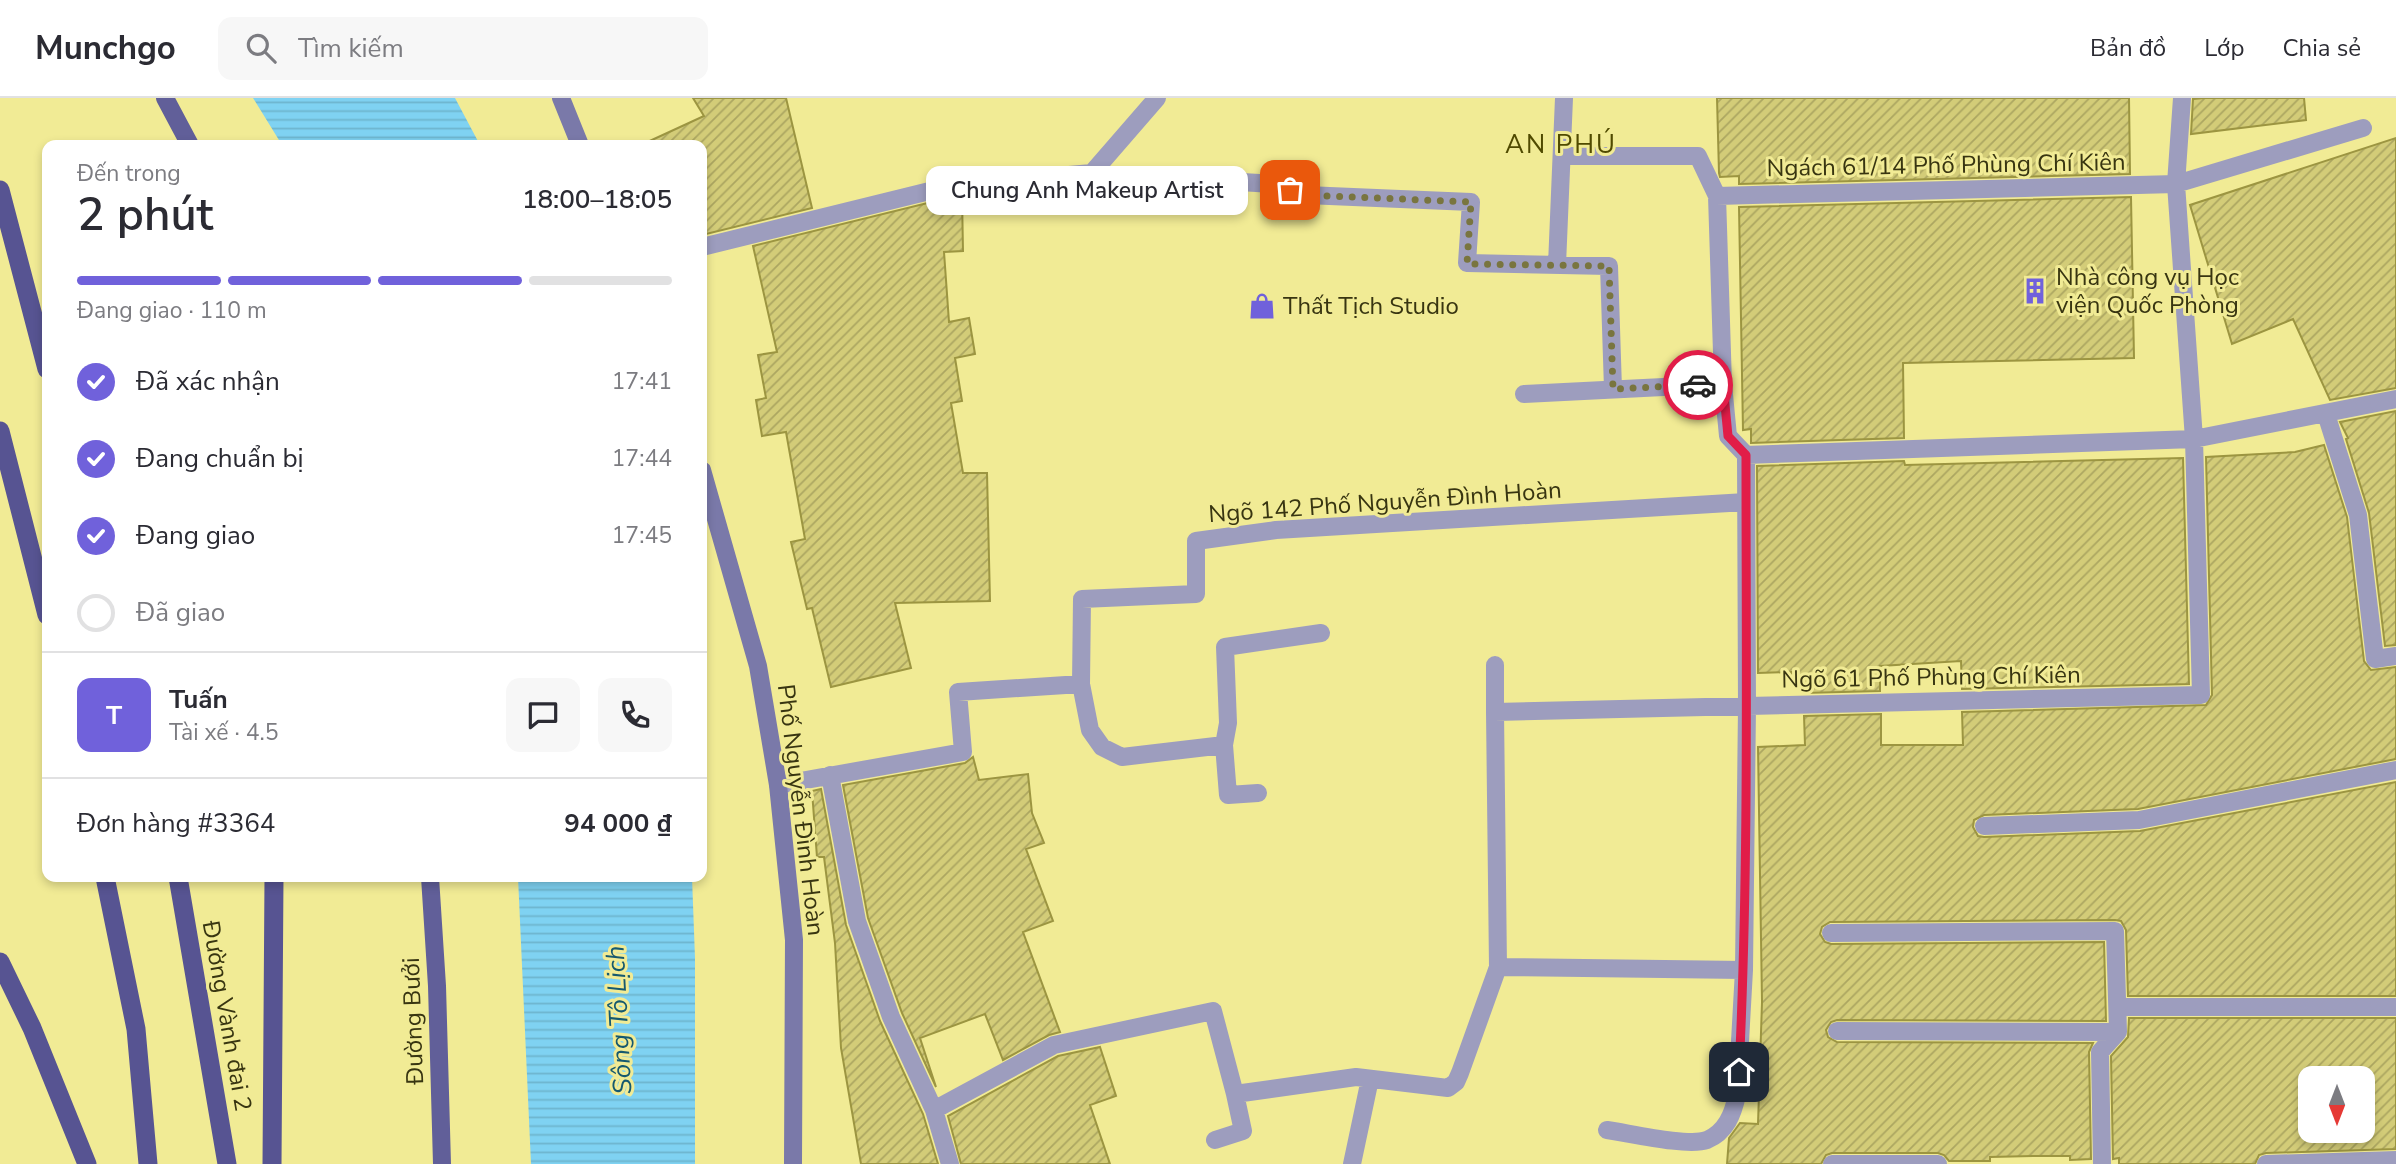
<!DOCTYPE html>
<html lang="vi">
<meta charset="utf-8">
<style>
:root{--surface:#fff;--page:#f7f7f7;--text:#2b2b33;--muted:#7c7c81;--line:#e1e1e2;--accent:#7061db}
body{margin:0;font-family:"Nunito Sans",sans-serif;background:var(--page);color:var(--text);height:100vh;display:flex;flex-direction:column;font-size:26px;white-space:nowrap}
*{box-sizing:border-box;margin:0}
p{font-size:23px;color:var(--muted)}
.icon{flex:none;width:38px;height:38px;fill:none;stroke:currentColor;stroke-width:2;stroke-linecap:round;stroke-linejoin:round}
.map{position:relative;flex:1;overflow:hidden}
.details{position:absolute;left:42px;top:42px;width:665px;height:742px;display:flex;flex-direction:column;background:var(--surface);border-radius:14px;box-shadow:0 4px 10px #0003}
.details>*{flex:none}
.needle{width:46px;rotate:180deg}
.tools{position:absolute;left:2298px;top:968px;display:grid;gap:14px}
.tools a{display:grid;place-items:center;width:77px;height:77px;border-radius:14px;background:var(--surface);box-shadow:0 4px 10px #0003;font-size:35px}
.pin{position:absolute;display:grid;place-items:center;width:60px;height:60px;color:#fff;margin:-30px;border-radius:14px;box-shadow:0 4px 10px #0006}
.courier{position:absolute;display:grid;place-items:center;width:70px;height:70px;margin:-35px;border:5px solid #e11d48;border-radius:50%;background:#fff;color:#222;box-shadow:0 2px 9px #0007}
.bubble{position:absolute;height:49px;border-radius:14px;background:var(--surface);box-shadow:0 4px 10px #0003;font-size:23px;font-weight:600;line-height:49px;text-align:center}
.summary em{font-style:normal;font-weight:600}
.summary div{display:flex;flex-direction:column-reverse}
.summary{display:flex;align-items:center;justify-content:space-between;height:119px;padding:0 35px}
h1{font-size:46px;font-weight:600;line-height:52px}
.bar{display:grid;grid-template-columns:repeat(4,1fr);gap:10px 7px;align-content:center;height:84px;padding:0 35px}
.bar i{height:9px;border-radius:5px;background:var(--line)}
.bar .current{background:var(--accent)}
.bar p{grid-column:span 4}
.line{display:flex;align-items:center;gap:18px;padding:0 35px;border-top:2px solid var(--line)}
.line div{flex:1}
.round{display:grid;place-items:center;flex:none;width:74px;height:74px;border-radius:14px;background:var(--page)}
ol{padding:0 35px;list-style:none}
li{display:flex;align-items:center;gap:21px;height:77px}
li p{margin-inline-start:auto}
li .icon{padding:7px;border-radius:50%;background:var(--accent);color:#fff;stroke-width:4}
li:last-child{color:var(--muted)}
li i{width:38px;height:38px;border:4px solid var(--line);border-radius:50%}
header{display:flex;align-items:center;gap:42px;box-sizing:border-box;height:98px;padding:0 35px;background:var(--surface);border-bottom:2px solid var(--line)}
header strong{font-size:33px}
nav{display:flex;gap:38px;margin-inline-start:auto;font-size:24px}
.search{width:490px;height:63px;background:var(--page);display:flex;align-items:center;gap:18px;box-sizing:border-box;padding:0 24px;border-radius:14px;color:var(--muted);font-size:26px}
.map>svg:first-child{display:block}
</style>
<header>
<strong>Munchgo</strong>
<div class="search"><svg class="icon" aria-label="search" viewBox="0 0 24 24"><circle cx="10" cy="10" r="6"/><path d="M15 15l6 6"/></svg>Tìm kiếm</div>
<nav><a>Bản đồ</a><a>Lớp</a><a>Chia sẻ</a></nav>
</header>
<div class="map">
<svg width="2396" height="1066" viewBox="0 0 2396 1066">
<defs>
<pattern id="water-rules" width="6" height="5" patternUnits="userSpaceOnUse" patternTransform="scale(1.75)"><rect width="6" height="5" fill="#7fd2f2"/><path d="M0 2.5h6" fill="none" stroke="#6eb5ce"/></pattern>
<pattern id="building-hatch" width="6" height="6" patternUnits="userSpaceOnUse" patternTransform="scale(1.75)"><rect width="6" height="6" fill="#d3cc78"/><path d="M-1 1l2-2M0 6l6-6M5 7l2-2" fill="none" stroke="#aca661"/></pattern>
</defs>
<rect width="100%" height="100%" fill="#f1eb95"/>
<path fill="url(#water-rules)" d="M253,0H455L480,47H282Z
M518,779H692L695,860V1066H531Z"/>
<path fill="url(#building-hatch)" stroke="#9c9541" stroke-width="2" fill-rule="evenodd" d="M693,0H786L812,110L702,137V47H641L704,18Z
M1717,0H2129L2130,76L1739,86V78L1720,79L1719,75Z
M2204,0H2304L2306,22L2191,36L2193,1Z
M2396,40V290L2330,302L2293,221L2232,246L2190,107Z
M956,98H962L963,153L944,154L949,224L969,220L975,256L955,260L962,303L951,305L963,375H987L990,503L895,505L911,570L831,589L812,510L807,511L791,444L805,441L786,334L762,338L756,302L766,300L758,257L777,254L753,148Z
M2131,99L2134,260L1903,265L1904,340L1751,345V331L1743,332L1739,109Z
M2396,313V547L2385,548L2369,415L2346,341L2348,340L2340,324Z
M2324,347L2347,419L2364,563L2371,572L2396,569V661L2138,711L1984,717L1974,722L1973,729L1978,738L1984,739L2140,733L2396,684V898H2128L2126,832L2121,823L2115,822L1830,824L1822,829L1820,836L1825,844L1831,846L2104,844L2106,923L1837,922L1831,924L1826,932L1828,939L1837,944L2093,945L2089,954L2091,1061L2070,1062V1058H2033L1990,1059V1063H1949L1944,1057L1938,1055H1832L1826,1057L1821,1066H1727L1729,1040L1740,1025L1758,1026L1762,904L1758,649L1805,647L1804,618L1881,616V647H1963L1962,614L2206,607L2212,597L2206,359L2295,354Z
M2183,360L2189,586L1962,591L1961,563L1880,568V593L1804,595V584H1791V574L1758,575L1757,368L1904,363L1905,367Z
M973,659L979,682L1028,676L1032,715L1044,745L1026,751L1053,823L1023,834L1060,934L1049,937L1003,962L985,916L920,940L936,989L902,915L868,820L843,687L965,665Z
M821,691L846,827L880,923L923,1016L938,1066H861L841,950L835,845L824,759H817L812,693Z
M2129,920H2396V1051L2266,1055L2259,1057L2255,1066H2119V1060L2113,1061L2111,958L2128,939ZM2310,980H2362V1032H2310Z
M1100,949L1116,998L1090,1007L1110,1066H961L948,1018L1058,958Z"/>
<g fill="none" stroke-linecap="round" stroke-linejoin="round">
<path stroke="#9d9dbe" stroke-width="18" d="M1563,58H1698L1717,98L1723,286L1728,338L1746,357
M1092,75L1157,0
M1717,98L2176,86L2363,30
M702,149L954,87L1092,75L1274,86L1306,97L1471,104L1467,165L1609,168L1613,291
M1557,167L1564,0
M1524,296L1723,286
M2326,316L2358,417L2375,561L2396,558
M1746,357L2194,341L2396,301
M1081,586L1090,632L1102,649L1122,659L1224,647L1228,697L1258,695
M1495,614V567
M1224,647L1228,625L1225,549L1321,535
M830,677L857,823L891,919L934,1012L950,1066
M778,687L963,654L958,594L1081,586L1082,501L1196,496V443L1276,432L1746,404
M1984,728L2139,722L2396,672
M1831,835L2115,833L2118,934L2100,954L2102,1066
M1498,869L1495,614L2201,597L2194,341L2176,86L2182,0
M2119,909H2396
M1837,933L2118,934
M934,1012L1054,947L1213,913L1235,996L1356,979L1448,990L1456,984L1460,975L1498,869L1744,872
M1607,1032C1629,1035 1688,1049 1707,1042C1726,1034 1733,1016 1737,997L1744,872L1747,608L1746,357
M1215,1042L1243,1033L1235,996
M1352,1066L1370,981
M1832,1066H1938
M2266,1066L2396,1062"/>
<path stroke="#7a79a9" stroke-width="18" d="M561,0L580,47
M702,372L758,568L778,687L794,842L793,1066"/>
<path stroke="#615f99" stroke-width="18" d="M165,0L190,47
M430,779L437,888L442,1066"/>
<path stroke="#575492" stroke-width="19" d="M0,92L47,271
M0,333L47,517
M105,779L136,931L148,1066
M178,779L227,1066
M0,864L32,930L87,1066
M272,1066L274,779"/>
</g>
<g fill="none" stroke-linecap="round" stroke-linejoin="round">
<path stroke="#79753f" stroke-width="7" stroke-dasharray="0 12.6" d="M1290,92L1306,97L1471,104L1467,166L1609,168L1613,291L1698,287"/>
<path stroke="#e11d48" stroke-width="9" d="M1698,287L1723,286L1728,338L1746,357C1746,563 1749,768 1739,974"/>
</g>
<defs>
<g id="building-bare" transform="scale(2.1)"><path d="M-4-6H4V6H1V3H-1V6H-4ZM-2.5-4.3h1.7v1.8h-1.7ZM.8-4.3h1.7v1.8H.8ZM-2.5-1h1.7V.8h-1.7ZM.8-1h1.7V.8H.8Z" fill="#7061db" stroke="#f1eb95" stroke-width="2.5" paint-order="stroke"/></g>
<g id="shop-bare" transform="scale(2.1)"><path d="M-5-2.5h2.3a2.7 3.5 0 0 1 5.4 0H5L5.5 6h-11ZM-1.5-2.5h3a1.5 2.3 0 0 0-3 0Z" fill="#7061db" stroke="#f1eb95" stroke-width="2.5" paint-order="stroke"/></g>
</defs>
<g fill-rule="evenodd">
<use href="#building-bare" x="2035" y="193"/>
<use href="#shop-bare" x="1262" y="208"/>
</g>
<g text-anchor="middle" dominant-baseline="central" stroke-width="6" stroke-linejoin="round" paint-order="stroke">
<g font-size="24" fill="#383511" stroke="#f1eb95">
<text transform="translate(1946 67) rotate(-1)">Ngách 61/14 Phố Phùng Chí Kiên</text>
<text transform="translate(1385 404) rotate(-4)">Ngõ 142 Phố Nguyễn Đình Hoàn</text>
<text transform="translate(1931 579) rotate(-1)">Ngõ 61 Phố Phùng Chí Kiên</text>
<text transform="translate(801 712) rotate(83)">Phố Nguyễn Đình Hoàn</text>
<text transform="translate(227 918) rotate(80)">Đường Vành đai 2</text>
<text transform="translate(413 923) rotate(-92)">Đường Bưởi</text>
</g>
<g font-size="24" fill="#383511" stroke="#f1eb95" text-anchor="start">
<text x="2056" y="179">Nhà công vụ Học<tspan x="2056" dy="28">viện Quốc Phòng</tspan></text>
<text x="1283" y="208">Thất Tịch Studio</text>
</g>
<g font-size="26" letter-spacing="2" fill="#504a00" stroke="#f1eb95">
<text x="1561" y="46">AN PHÚ</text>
</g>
<g font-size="26" font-style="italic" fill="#16596f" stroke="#f1eb95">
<text transform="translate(619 922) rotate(-93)">Sông Tô Lịch</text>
</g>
</g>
</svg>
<div class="tools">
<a><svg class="needle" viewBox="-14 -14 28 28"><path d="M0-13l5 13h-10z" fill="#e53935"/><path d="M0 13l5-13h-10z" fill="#7c7c81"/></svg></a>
</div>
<div class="pin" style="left:1290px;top:92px;background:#ea580c"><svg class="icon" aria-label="bag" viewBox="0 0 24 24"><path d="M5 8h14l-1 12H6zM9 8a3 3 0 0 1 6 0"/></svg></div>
<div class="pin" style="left:1739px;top:974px;background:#1f2937"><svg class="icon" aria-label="home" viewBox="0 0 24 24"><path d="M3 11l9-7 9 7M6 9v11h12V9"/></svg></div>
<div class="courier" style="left:1698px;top:287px"><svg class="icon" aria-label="car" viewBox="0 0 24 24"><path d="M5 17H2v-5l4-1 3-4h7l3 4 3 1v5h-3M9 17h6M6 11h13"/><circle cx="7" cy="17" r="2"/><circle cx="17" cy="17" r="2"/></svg></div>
<div class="bubble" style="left:926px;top:68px;width:322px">Chung Anh Makeup Artist</div>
<section class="details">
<div class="summary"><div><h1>2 phút</h1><p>Đến trong</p></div><em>18:00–18:05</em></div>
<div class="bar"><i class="current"></i><i class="current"></i><i class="current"></i><i></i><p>Đang giao · 110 m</p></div>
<ol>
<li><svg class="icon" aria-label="check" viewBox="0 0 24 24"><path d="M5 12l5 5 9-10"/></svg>Đã xác nhận<p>17:41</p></li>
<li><svg class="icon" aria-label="check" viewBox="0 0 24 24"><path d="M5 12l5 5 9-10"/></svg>Đang chuẩn bị<p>17:44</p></li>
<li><svg class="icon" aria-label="check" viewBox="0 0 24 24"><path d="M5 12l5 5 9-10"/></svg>Đang giao<p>17:45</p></li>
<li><i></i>Đã giao</li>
</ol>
<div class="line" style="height:126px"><b class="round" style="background:var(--accent);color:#fff">T</b><div><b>Tuấn</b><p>Tài xế · 4.5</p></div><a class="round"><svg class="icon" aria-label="chat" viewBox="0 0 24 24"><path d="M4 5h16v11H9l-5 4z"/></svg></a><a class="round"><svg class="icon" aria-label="phone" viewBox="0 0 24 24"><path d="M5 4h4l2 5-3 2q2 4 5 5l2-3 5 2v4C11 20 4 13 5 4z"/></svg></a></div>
<div class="line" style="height:91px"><div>Đơn hàng #3364</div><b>94 000 ₫</b></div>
</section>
</div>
